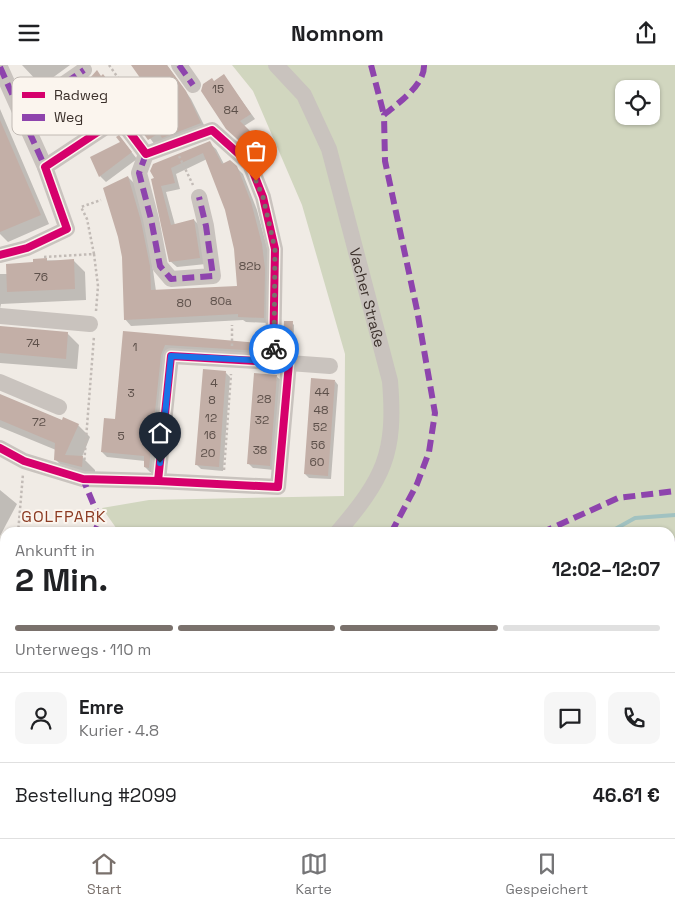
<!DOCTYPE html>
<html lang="de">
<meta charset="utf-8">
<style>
:root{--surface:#fff;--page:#f6f6f6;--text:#202124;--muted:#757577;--line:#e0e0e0;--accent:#7a716c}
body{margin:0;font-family:"Space Grotesk",sans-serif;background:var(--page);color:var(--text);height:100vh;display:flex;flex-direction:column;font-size:19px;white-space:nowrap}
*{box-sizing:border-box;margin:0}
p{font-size:16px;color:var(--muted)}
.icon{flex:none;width:28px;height:28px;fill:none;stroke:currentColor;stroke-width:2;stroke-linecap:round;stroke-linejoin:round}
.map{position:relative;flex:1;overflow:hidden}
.panel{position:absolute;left:0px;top:462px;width:675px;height:311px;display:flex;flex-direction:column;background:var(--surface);border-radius:15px 15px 0 0;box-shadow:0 1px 4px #0004}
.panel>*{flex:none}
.tools{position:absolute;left:615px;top:15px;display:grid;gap:10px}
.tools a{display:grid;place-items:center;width:45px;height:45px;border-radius:10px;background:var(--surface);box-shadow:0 1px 4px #0004;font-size:25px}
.pin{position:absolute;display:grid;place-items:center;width:42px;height:42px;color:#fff;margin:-51px -21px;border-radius:50% 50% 50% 0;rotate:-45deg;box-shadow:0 0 5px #0007}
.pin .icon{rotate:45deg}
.courier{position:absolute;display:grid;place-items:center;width:50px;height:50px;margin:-25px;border:4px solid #1a73e8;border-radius:50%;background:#fff;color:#222;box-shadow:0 1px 6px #0007}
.overview em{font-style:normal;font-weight:700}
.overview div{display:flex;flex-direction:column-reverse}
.overview{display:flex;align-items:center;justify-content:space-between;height:85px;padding:0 15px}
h1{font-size:32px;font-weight:700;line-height:38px}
.bar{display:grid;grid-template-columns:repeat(4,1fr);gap:8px 5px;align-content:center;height:60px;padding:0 15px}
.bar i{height:6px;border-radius:4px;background:var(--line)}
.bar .on{background:var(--accent)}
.bar p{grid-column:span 4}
.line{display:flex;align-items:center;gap:12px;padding:0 15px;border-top:1px solid var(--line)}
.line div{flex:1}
.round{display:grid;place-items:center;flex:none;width:52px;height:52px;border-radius:10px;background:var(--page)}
header{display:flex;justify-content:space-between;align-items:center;height:65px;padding:0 15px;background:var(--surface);font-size:22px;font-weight:700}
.dock{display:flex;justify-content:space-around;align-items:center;height:70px;border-top:1px solid var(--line);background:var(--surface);font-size:14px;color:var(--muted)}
.dock a{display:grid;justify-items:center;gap:2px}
.dock .on{color:var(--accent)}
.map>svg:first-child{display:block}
</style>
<header><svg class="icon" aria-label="menu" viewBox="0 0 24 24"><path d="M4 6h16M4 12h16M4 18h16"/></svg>Nomnom<svg class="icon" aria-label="share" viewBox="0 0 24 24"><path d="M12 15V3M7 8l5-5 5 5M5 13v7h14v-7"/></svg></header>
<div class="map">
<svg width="675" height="773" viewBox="0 0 675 773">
<rect width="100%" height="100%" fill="#f0ebe5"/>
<path fill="#d1d6bf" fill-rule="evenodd" d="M232,0H675V482L670,483V468L119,467L102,443L149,435L344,431L345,289L302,140L253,26ZM624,24H651V51H624Z
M233,769H388L387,773H231Z"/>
<path fill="#0003" d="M22,0H70L44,19L41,16L38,17Z
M132,0H167L191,34L206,64L155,80L126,41L82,72L68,58L101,13L103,11L117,25L128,40L150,25Z
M224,11L255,54L244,61L272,89L264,97L233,69L214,17Z
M0,44L49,159L8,177L0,169Z
M119,71L137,94L106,117L100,111L121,78Z
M209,78L216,84L224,99L230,96L243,109L257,145L268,186L269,258L246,257L243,255L131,261L125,254L128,112L134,118L147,163L156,226L239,223L235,183L226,145L207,94L176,109L180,124L166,127L175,160L194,155L200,161L206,199L177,202L170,196L156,114L152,106Z
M34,195L74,196L85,207L86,235L1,239L0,244V209H7L34,198Z
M292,258L294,260L293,290L286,289L284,287Z
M0,262L67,268L79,280L77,304L0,298Z
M124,268L260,279L265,285L264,291L171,285L154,407H150L145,402V396L107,392L102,387L116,355Z
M204,306L226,308L230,312L223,406L201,404L197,400Z
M277,312L282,316L274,405L253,403L248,398Z
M335,316L338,320L331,414L309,413L305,409Z
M0,330L63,356L78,360L90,372L82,392L95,405V414L68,407L55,394L56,385L0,362Z
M0,425L17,439L0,471Z
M672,494L675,496V530L670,522V495Z
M670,574L672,577L675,575V629L670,623Z
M5,588V608L0,603V597Z
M670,666L675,672V697L670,701Z
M670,737L673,740L670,744Z
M675,760V773H670L666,770L670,769Z
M101,769H137L143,773H98Z
M496,769H532L537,773H501Z
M567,769H594L590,773H562Z
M626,769H647L644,773H631Z"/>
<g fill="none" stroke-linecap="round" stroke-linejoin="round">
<path stroke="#a1c2c1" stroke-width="4" d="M608,468L635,453L675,450
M373,773L375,769"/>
</g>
<path fill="#c3afa7" d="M131,0H167L186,26L201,58L162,73L159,68L148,75L124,41L148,24Z
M97,5L101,11L103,9L115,25L67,59L52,39L90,13Z
M224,9L251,49L240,56L267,83L258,93L226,64L201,26L203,19L212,13L214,16Z
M0,55L41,150L0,167Z
M119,70L132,87L99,112L90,92L120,77L116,72Z
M210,76L222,99L230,95L237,101L251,137L262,179L265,204L264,253L238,252V249L124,255L122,192L118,172L103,123L128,111L141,156L150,201L151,225L237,221L234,184L225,145L203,88L171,103L175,118L161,121L171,160L194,154L200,193L169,197L151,114L154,113L150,106L153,99Z
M47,193V196L74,194L75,224L7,227L6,199L33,197V194Z
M284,256H293L291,288H283Z
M0,261L68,267L66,294L0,288Z
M123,266L260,278V286L165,280L161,290L149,403L144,402V391L101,387L104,353L115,354Z
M203,304L226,306L219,402L195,400Z
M254,308L277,310L270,401L247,399Z
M311,313L335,315L328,411L304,409Z
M0,329L62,355L63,352L79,359L65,390L83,391L82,402L54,395L55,378L0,355Z"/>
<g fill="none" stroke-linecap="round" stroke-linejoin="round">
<path stroke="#c2bbb6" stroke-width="2.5" stroke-dasharray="2.5 2.5" stroke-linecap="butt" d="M109,0L158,69
M179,91L193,120
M94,189L87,154L81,142L101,135
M44,192L94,189L98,221L96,246
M232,281V260
M84,400L94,271
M224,405L231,309
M18,468L23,409
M0,542L5,530"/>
<g stroke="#c9c3be" stroke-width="16">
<path d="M179,0L193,20"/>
<path id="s1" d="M276,0L304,30L329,84L390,316C396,389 384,413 337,468"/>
<path d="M0,2L45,102"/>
<path d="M22,48L84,5"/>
<path d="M146,89L139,108L151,154L160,201L171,214L213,211L206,161L199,132"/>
<path d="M0,190L27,183L67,164L45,102L119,53L146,89L212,65L250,99L263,132L275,184L273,297"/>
<path d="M0,251L90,259"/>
<path d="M289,298L330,301"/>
<path d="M0,317L59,342"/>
<path d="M0,383L24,396L83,414L158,416L171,291L289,298L278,422L158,416"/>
<path d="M0,641L5,650"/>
<path d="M670,648L675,649"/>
<path d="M0,703L5,694"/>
<path d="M670,717L675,718"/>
<path d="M432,769L437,773"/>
<path d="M176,773L179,769"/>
<path d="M203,773L205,769"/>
<path d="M540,773L543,769"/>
</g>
<path stroke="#8e44ad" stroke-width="6" stroke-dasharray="12 6" stroke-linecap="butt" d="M179,0L193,20
M371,0L384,50
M0,2L45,102
M22,48L84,5
M146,89L139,108L151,154L160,201L171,214L213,211L206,161L199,132
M86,414H83L100,455L94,468
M391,468L417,419L429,387L435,348L417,245L385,96L384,50C398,38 425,20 424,0
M541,468L618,433L675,426
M670,478L675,477
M0,639L5,631
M218,773L220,769"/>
<g stroke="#fbf5ee" stroke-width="11">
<path id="cycleway" d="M0,190L27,183L67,164L45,102L119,53L146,89L212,65L250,99L263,132L275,184L273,297
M0,383L24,396L83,414L158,416L171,291L289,298L278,422L158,416"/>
</g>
<use href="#cycleway" stroke="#d6006c" stroke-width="8"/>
</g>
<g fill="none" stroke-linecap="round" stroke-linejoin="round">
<path stroke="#7a716c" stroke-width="5" stroke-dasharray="0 9" d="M256,116L263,132L275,184L274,284"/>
<path stroke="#1a73e8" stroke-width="6" d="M160,398L171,291L273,296L274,284"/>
</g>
<g text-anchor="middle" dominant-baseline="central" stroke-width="4" stroke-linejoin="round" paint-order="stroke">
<g font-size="12" fill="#5d504a">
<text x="218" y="24">15</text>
<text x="231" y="45">84</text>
<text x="250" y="201">82b</text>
<text x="41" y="212">76</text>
<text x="221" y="236">80a</text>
<text x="184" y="238">80</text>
<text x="33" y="278">74</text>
<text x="135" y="282">1</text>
<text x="214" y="318">4</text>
<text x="322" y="327">44</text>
<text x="131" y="328">3</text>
<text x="264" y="334">28</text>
<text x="212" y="335">8</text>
<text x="321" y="345">48</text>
<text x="211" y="353">12</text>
<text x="262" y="355">32</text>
<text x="39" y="357">72</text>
<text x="320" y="362">52</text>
<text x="210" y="370">16</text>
<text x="121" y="371">5</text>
<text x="318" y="380">56</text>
<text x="260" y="385">38</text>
<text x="208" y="388">20</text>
<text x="317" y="397">60</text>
</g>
<g font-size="15" fill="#3b302b" stroke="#fbf5ee">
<text stroke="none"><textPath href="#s1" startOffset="254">Vacher Straße</textPath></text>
</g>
<g font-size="16" letter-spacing="1" fill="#8c3b22" stroke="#fbf5ee">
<text x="64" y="451">GOLFPARK</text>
</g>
</g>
<rect x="12" y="12" width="166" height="58" rx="8" fill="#fbf5ee" stroke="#c1bab4" stroke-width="1"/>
<rect x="22" y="27" width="23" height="6" fill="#d6006c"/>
<rect x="22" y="49" width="23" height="7" fill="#8e44ad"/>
<g font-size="14" fill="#3b302b">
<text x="54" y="35">Radweg</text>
<text x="54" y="57">Weg</text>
</g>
</svg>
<div class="tools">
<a><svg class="icon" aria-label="locate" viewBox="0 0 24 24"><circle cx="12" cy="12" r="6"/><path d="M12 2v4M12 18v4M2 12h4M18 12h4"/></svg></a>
</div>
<div class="pin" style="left:256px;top:116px;background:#ea580c"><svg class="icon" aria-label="bag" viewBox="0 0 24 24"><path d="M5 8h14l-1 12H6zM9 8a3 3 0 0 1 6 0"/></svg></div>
<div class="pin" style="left:160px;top:398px;background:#1f2937"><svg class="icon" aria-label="home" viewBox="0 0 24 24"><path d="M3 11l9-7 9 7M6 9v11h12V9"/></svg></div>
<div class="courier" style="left:274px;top:284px"><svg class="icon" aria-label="bike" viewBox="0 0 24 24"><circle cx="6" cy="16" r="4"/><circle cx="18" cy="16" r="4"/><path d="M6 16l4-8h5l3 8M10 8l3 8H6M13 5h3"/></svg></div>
<section class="panel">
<div class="overview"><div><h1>2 Min.</h1><p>Ankunft in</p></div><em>12:02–12:07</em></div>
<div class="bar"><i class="on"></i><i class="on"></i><i class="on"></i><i></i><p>Unterwegs · 110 m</p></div>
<div class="line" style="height:90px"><a class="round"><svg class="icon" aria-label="person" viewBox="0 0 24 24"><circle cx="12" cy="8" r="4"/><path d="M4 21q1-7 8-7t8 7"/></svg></a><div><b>Emre</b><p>Kurier · 4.8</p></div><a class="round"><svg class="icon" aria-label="chat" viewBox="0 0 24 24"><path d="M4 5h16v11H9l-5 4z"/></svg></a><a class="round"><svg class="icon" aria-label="phone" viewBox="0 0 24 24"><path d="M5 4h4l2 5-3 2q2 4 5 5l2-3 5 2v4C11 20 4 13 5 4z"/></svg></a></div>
<div class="line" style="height:65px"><div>Bestellung #2099</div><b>46.61 €</b></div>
</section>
</div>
<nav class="dock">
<a class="on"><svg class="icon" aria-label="home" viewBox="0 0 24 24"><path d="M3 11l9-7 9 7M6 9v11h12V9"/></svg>Start</a>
<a><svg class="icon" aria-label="map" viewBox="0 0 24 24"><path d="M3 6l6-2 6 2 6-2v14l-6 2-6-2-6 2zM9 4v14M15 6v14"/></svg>Karte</a>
<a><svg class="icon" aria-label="saved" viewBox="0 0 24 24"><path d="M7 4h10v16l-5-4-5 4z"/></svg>Gespeichert</a>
</nav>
